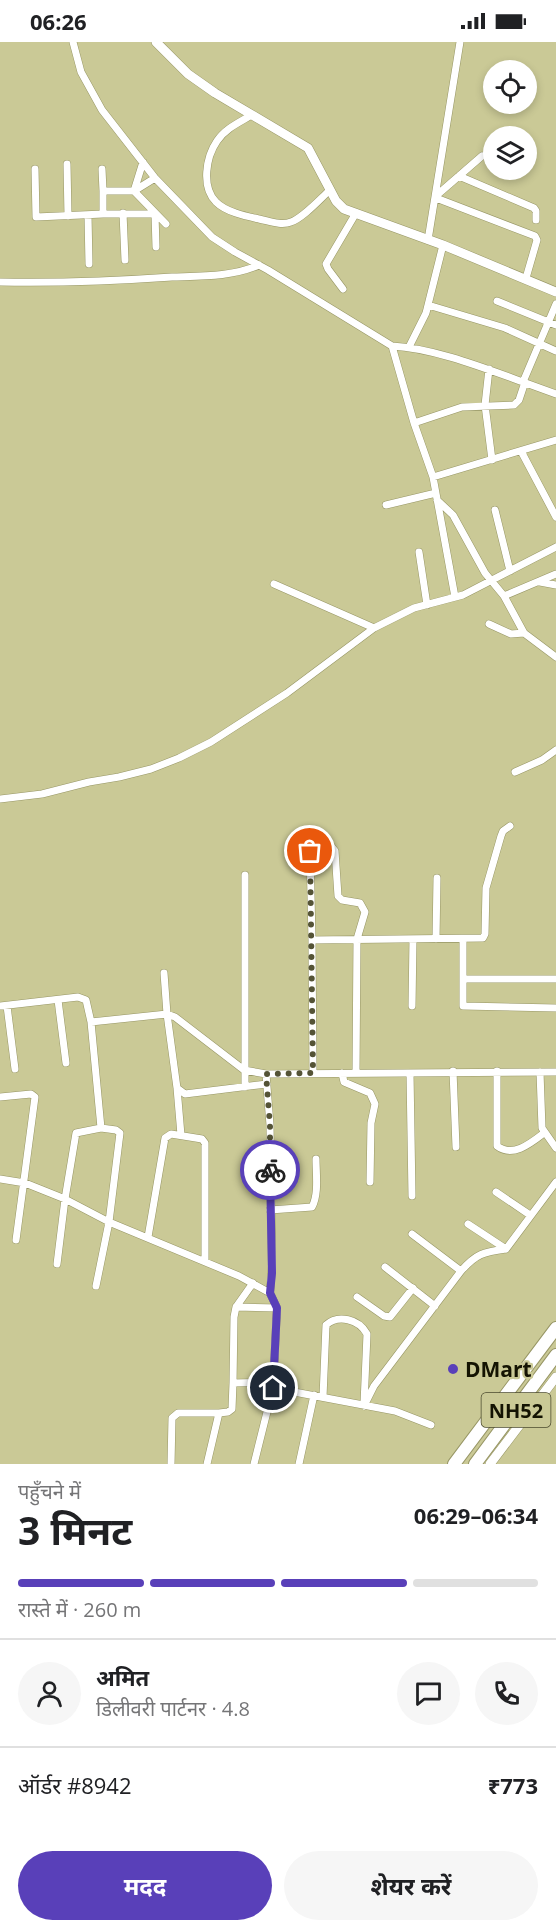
<!DOCTYPE html>
<html lang="hi">
<meta charset="utf-8">
<style>
:root{--surface:#fff;--page:#f6f6f6;--text:#202124;--muted:#757577;--line:#e0e0e0;--accent:#5940b9}
body{margin:0;font-family:"Open Sans","Noto Sans Devanagari",sans-serif;background:var(--page);color:var(--text);height:100vh;display:flex;flex-direction:column;font-size:22px;white-space:nowrap}
*{box-sizing:border-box;margin:0}
p{font-size:20px;color:var(--muted)}
.icon{flex:none;width:33px;height:33px;fill:none;stroke:currentColor;stroke-width:2;stroke-linecap:round;stroke-linejoin:round}
.map{position:relative;height:1422px;overflow:hidden}
.details{display:flex;flex-direction:column;background:var(--surface);flex:1}
.details>*{flex:none}
.tools{position:absolute;left:483px;top:18px;display:grid;gap:12px}
.tools a{display:grid;place-items:center;width:54px;height:54px;border-radius:50%;background:var(--surface);box-shadow:0 3px 9px #0003;font-size:30px}
.pin{position:absolute;display:grid;place-items:center;width:51px;height:51px;color:#fff;margin:-26px;border:3px solid #fff;border-radius:50%;box-shadow:0 2px 6px #0007}
.courier{position:absolute;display:grid;place-items:center;width:60px;height:60px;margin:-30px;border:4px solid #5940b9;border-radius:50%;background:#fff;color:#222;box-shadow:0 2px 8px #0007}
.head em{font-style:normal;font-weight:700}
.head div{display:flex;flex-direction:column-reverse}
.head{display:flex;align-items:center;justify-content:space-between;height:102px;padding:0 18px}
h1{font-size:39px;font-weight:700;line-height:45px}
.bar{display:grid;grid-template-columns:repeat(4,1fr);gap:9px 6px;align-content:center;height:72px;padding:0 18px}
.bar i{height:8px;border-radius:4px;background:var(--line)}
.bar .on{background:var(--accent)}
.bar p{grid-column:span 4}
.line{display:flex;align-items:center;gap:15px;padding:0 18px;border-top:2px solid var(--line)}
.line div{flex:1}
.round{display:grid;place-items:center;flex:none;width:63px;height:63px;border-radius:32px;background:var(--page)}
.primary-button{display:flex;gap:12px;margin-top:auto;padding:12px 18px}
.primary-button a{flex:1;height:69px;border-radius:36px;background:var(--accent);color:#fff;font-size:24px;font-weight:700;line-height:69px;text-align:center}
.primary-button a+a{background:var(--page);color:var(--text)}
.status{display:flex;justify-content:space-between;align-items:center;height:42px;padding:0 30px;background:var(--surface);direction:ltr}
.status svg{height:16px;fill:currentColor}
.map>svg:first-child{display:block}
</style>
<div class="status"><b>06:26</b><svg viewBox="0 0 49 12"><path d="M0 12V9h3v3zM5 12V6h3v6zM10 12V3h3v9zM15 12V0h3v12zM26 1h20v11H26zM47 4h2v5h-2z"/></svg></div>
<div class="map">
<svg width="556" height="1422" viewBox="0 0 556 1422">
<rect width="100%" height="100%" fill="#cac996"/>
<g fill="none" stroke-linecap="round" stroke-linejoin="round">
<g stroke="#979665" stroke-width="8">
<path id="street" d="M73,0L81,30L102,68L155,136L212,195L235,210L268,228L392,304C433,306 484,326 523,340L556,262
M250,74C238,81 225,87 217,99C206,115 201,145 216,160C226,170 245,174 259,177C269,179 281,184 291,180C303,176 320,157 330,148
M67,122L68,174
M35,127L36,175L103,172V149H134L143,120
M102,127L103,149
M459,134L534,166L536,169V178
M155,136L134,149L166,182
M437,153L482,114
M436,156L535,194L537,198L526,236
M123,171L125,218
M103,172H155L156,205
M88,173L89,222
M428,198L460,0
M0,240C57,241 115,239 172,235C201,234 232,235 259,223
M343,247L328,227L326,222L356,171
M497,259L556,283
M428,263L505,286L556,309
M392,304L414,381L433,435L455,555
M409,305L426,271L443,203
M489,327L485,363L492,418
M523,340L556,352
M414,381L462,365L514,363L519,358L525,340
M521,409L556,475
M433,435L556,398
M437,458L453,473L485,531L504,554L524,591L556,615
M386,463L436,451
M495,468L510,529
M419,510L427,563
M540,540L556,543
M274,542L374,586L414,566L463,553L556,505
M504,554L556,532
M489,582L511,592L524,591
M515,730L542,718L556,708
M0,757L42,752L89,740L119,735L151,727L179,716L211,700L287,651L374,586
M436,897L437,836
M463,897V964L556,966
M312,898L310,809L314,806L331,804L335,809L338,854L342,858L360,861L365,870L357,897L356,1031
M164,931L167,972L177,1046L185,1052L267,1042
M463,937H556
M58,958L66,1021
M0,964L78,955L86,958L91,980L167,972L175,975L244,1028L266,1032L556,1030
M7,964L15,1027
M412,964L413,897
M453,1029L456,1105
M497,1029V1104C513,1116 531,1101 544,1091
M540,1030L542,1086L556,1106
M313,1031L312,898L483,896L485,892L486,846L501,794L503,789L510,784
M342,1031L344,1040L370,1051L375,1062L371,1081L370,1140
M410,1031L412,1154
M266,1032L270,1083L272,1225L270,1251L277,1266L273,1346L395,1369L431,1383
M245,1045V833
M177,1046L181,1093
M0,1055L31,1052L35,1055L16,1198
M0,1137L25,1141L65,1157L76,1091L101,1086L91,980
M496,1150L530,1173
M270,1168L312,1165C319,1152 316,1132 316,1117
M468,1182L506,1207
M412,1192L461,1229
M148,1195L165,1096L171,1092L202,1097L205,1101V1219
M57,1222L65,1157L109,1180L120,1091L116,1088L101,1086
M385,1225L435,1264
M96,1244L109,1180L239,1234L270,1251
M357,1255L384,1274L390,1275L413,1246
M236,1265L277,1266
M233,1341L234,1275L236,1265L253,1241
M323,1355L326,1283C338,1272 359,1277 367,1292L364,1362
M364,1364L374,1344L461,1229C476,1212 483,1210 506,1207L556,1140
M171,1422L172,1376L178,1371H219
M207,1422L219,1371L228,1370L232,1367L233,1341L274,1340
M254,1422L273,1346
M299,1422L314,1353"/>
</g>
<g stroke="#979665" stroke-width="10">
<path id="secondary" d="M156,0L188,32L215,51L308,106L336,159L344,167L443,203L556,250
M490,1422L556,1335"/>
</g>
<g stroke="#979665" stroke-width="14">
<path id="highway" d="M454,1422L556,1286
M475,1422L556,1313"/>
</g>
<use href="#street" stroke="#fff" stroke-width="7"/>
<use href="#secondary" stroke="#fff" stroke-width="9"/>
<use href="#highway" stroke="#fff" stroke-width="12"/>
</g>
<g fill="none" stroke-linecap="round" stroke-linejoin="round">
<path stroke="#545336" stroke-width="6" stroke-dasharray="0 10.8" d="M270,1128V1083L266,1032L313,1031L310,809"/>
<path stroke="#5940b9" stroke-width="8" d="M270,1128L272,1231L270,1251L277,1266L273,1346"/>
</g>
<circle fill="#5940b9" stroke="#cac996" stroke-width="2" cx="453" cy="1327" r="6"/>
<g text-anchor="middle" dominant-baseline="central" stroke-width="4.5" stroke-linejoin="round" paint-order="stroke">
<rect fill="#cac996" stroke="#4b4a2e" stroke-width="1.5" x="481.5" y="1351" width="69" height="34" rx="4.5"/>
<g font-size="20" font-weight="bold" fill="#141302">
<text x="516" y="1368">NH52</text>
</g>
<g font-size="21" font-weight="bold" fill="#141302" stroke="#cac996" text-anchor="start">
<text x="465" y="1327">DMart</text>
</g>
</g>
</svg>
<div class="tools">
<a><svg class="icon" aria-label="locate" viewBox="0 0 24 24"><circle cx="12" cy="12" r="6"/><path d="M12 2v4M12 18v4M2 12h4M18 12h4"/></svg></a>
<a><svg class="icon" aria-label="layers" viewBox="0 0 24 24"><path d="M12 4l9 5-9 5-9-5zM3 14l9 5 9-5"/></svg></a>
</div>
<div class="pin" style="left:310px;top:809px;background:#ea580c"><svg class="icon" aria-label="bag" viewBox="0 0 24 24"><path d="M5 8h14l-1 12H6zM9 8a3 3 0 0 1 6 0"/></svg></div>
<div class="pin" style="left:273px;top:1346px;background:#1f2937"><svg class="icon" aria-label="home" viewBox="0 0 24 24"><path d="M3 11l9-7 9 7M6 9v11h12V9"/></svg></div>
<div class="courier" style="left:270px;top:1128px"><svg class="icon" aria-label="bike" viewBox="0 0 24 24"><circle cx="6" cy="16" r="4"/><circle cx="18" cy="16" r="4"/><path d="M6 16l4-8h5l3 8M10 8l3 8H6M13 5h3"/></svg></div>
</div>
<section class="details">
<div class="head"><div><h1>3 मिनट</h1><p>पहुँचने में</p></div><em>06:29–06:34</em></div>
<div class="bar"><i class="on"></i><i class="on"></i><i class="on"></i><i></i><p>रास्ते में · 260 m</p></div>
<div class="line" style="height:108px"><a class="round"><svg class="icon" aria-label="person" viewBox="0 0 24 24"><circle cx="12" cy="8" r="4"/><path d="M4 21q1-7 8-7t8 7"/></svg></a><div><b>अमित</b><p>डिलीवरी पार्टनर · 4.8</p></div><a class="round"><svg class="icon" aria-label="chat" viewBox="0 0 24 24"><path d="M4 5h16v11H9l-5 4z"/></svg></a><a class="round"><svg class="icon" aria-label="phone" viewBox="0 0 24 24"><path d="M5 4h4l2 5-3 2q2 4 5 5l2-3 5 2v4C11 20 4 13 5 4z"/></svg></a></div>
<div class="line" style="height:78px"><div>ऑर्डर #8942</div><b>₹773</b></div>
<div class="primary-button"><a>मदद</a><a>शेयर करें</a></div>
</section>
